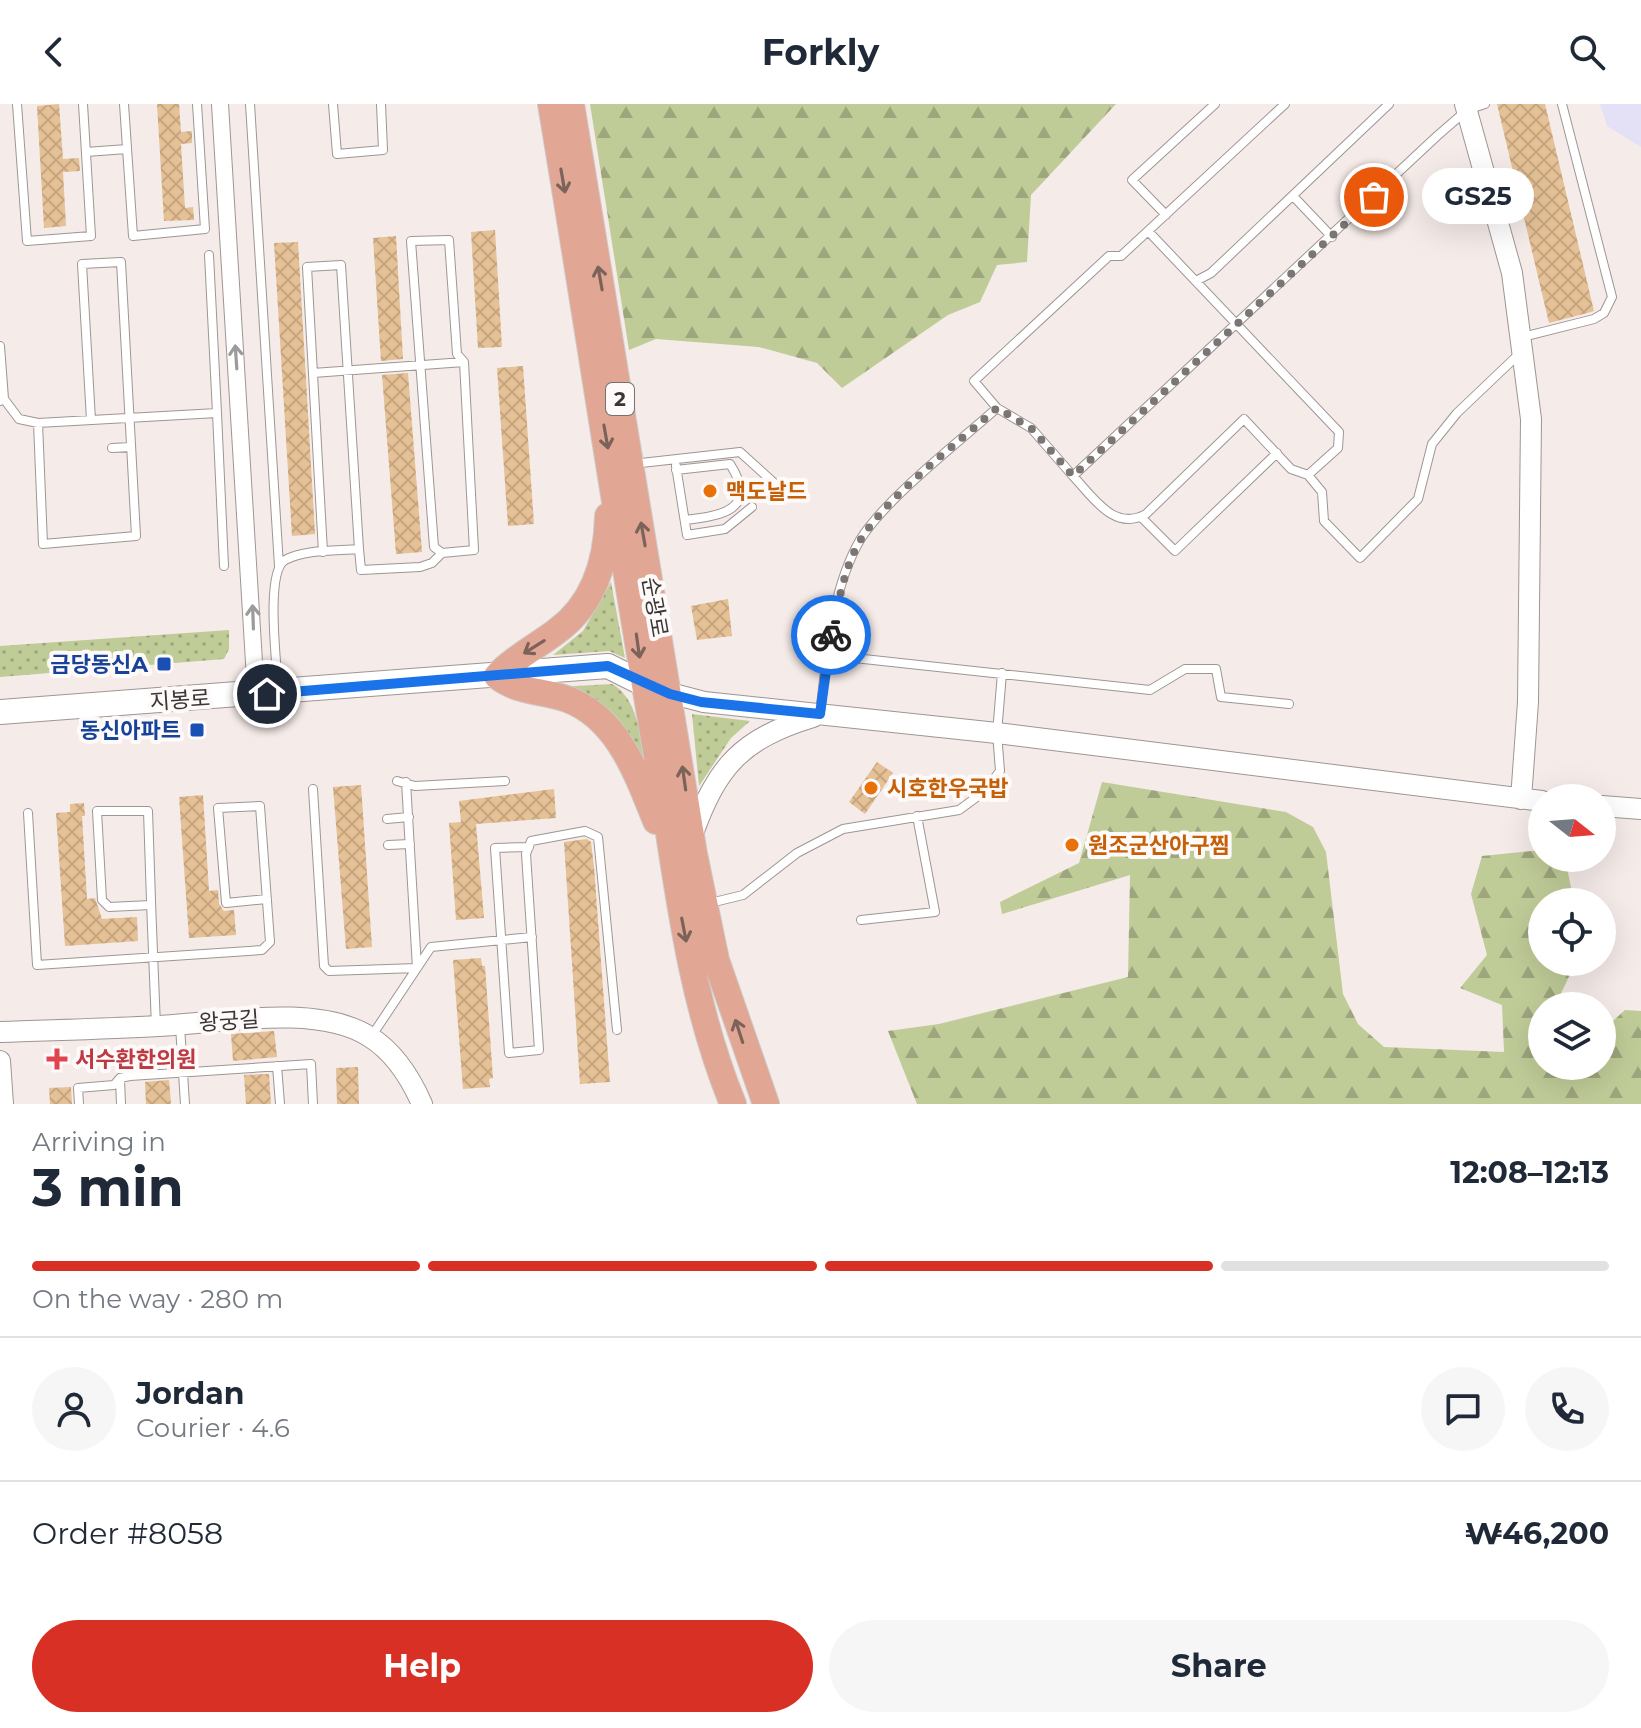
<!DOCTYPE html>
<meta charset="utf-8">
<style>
:root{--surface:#fff;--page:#f6f6f7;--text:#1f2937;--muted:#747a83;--line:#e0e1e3;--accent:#d93025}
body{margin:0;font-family:Montserrat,"Noto Sans KR",sans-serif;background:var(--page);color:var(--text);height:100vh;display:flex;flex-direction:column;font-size:30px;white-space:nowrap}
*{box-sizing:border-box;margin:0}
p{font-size:26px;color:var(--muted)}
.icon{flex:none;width:44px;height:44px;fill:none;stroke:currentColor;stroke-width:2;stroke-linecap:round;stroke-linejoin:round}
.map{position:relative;height:1000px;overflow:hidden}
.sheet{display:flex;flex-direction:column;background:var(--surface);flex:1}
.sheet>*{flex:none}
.needle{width:52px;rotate:107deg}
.controls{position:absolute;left:1528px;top:680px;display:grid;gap:16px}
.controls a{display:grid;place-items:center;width:88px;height:88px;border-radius:50%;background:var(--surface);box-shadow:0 8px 32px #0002;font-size:40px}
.pin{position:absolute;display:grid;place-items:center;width:68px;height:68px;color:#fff;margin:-34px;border:4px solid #fff;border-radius:50%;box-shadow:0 2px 8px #0007}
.courier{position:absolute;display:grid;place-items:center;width:80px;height:80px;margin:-40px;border:6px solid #1a73e8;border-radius:50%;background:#fff;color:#222;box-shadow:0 2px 10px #0007}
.bubble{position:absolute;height:56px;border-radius:28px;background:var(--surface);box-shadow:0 8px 32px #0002;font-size:26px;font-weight:700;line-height:56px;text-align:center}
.head em{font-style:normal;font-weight:700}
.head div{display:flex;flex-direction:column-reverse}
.head{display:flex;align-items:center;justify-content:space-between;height:136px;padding:0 32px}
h1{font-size:52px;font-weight:700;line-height:60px}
.bar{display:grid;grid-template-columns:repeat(4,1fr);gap:12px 8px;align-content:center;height:96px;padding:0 32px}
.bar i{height:10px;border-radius:6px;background:var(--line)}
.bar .on{background:var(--accent)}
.bar p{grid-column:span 4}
.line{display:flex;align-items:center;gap:20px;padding:0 32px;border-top:2px solid var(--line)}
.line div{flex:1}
.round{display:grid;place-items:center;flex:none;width:84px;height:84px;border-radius:42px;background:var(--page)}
.cta{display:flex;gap:16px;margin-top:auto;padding:16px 32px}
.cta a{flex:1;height:92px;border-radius:48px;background:var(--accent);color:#fff;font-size:32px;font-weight:700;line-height:92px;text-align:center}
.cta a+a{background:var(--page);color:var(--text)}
header{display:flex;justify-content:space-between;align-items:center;height:104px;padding:0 32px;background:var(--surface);font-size:36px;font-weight:700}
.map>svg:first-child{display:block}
</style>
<header><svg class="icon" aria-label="back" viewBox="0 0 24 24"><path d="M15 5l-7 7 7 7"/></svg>Forkly<svg class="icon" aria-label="search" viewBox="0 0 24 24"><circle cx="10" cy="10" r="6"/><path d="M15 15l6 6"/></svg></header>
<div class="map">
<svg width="1641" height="1000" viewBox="0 0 1641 1000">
<defs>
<pattern id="grass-dots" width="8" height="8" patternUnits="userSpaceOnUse" patternTransform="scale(2)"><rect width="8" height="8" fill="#c0cc98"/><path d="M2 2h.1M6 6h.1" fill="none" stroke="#9da67d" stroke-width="1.8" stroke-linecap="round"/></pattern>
<pattern id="forest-firs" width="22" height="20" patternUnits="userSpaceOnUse" patternTransform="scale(2)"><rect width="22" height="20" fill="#c0cc98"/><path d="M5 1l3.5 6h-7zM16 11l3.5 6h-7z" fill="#9da67d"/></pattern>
<pattern id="building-cross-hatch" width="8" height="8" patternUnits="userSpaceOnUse" patternTransform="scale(2)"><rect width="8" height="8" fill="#e5c195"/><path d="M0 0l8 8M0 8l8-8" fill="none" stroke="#c5a681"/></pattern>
</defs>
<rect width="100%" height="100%" fill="#f5ebe8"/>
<path fill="#e4e1f7" d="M1600,0H1641V43L1607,22Z"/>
<path fill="url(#grass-dots)" d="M611,478L625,554L609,547L553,551L583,527Z
M229,526V545L224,555L0,573V542Z
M612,580C637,594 640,629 644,656C621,615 605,592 556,583Z
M692,610L750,617L731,634L699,682Z"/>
<path fill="url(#forest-firs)" d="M590,0H1116L1031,91L1027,158L997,161L980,198L948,211L842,284L817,259L759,243L656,235L629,246Z
M1102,678L1286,708L1313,723L1326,748L1343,890L1358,920L1384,943L1504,948L1502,901L1460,884L1487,851L1471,790L1482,752L1542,746V754H1565L1574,798H1542V858H1576L1555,902H1542V962H1602V927L1625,906L1641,907V1000H917L888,927L939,920L1128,873L1130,771L1002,810L1000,798L1079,759Z"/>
<path fill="url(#building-cross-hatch)" d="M59,0L63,55L79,54L80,67L63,68L66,122L44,124L37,2Z
M157,0H179L181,28L192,27V39L181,40L185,104L193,103L194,116L164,117Z
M1497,0H1545L1594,207L1591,208L1549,219Z
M495,126L502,243L478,244L471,128Z
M396,132L403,255L381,257L373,134Z
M298,138L315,430L292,432L274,139Z
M523,262L534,420L508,422L497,264Z
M408,269L422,448L396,450L382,271Z
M728,495L732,532L697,536L691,502Z
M877,658L893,669L865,710L849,698Z
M361,681L372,843L346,845L333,683Z
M554,685L556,714L476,720L484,814L456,816L449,719L461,718L459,697Z
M203,691L209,787L218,786L219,800L224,807L234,806L236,831L189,834L179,693Z
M84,699L85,712H82L87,795L95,794L102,815L137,813L138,837L65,842L56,709L70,708V700Z
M587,735L591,738L594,763L610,978L580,980L564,738Z
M481,854L482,862H485L493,974L489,975L490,983L463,985L453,856Z
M274,927L277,953L233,957L231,930Z
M358,963L359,1000H337L336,964Z
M269,970L271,1000H246L244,971Z
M169,976L171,1000H146L145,978Z
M71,983L72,1000H50L49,984Z"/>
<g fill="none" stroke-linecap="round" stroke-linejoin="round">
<g stroke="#9e9693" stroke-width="10">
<path id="service" d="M17,0L27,137L91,132L83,0
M124,0L133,132L205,125L197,0
M250,0L279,462
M333,0L337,50L383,46L381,0
M1485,0L1467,6L1437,32L1073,372C1093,393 1114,428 1146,410L1244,315L1291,365L1308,371L1322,388L1324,417L1360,454L1418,395L1432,340L1457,309L1519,250
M86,48L127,45
M1293,92L1332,133
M1166,111L1132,76L1215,0
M1148,127L1339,328L1338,344L1308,371
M1196,177L1211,169L1389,0
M1523,233L1594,215L1604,209L1612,193L1562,0
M0,242L4,295L0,297
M313,269L464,258
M4,295L19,315L38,319L217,309L209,151
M997,304L974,277L1109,152H1121L1285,0
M217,309L224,462
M38,319L43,440L136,432L121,158L82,160L91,316
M112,344L131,343
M632,360L740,348L783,387
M676,362L687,431L725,425L752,403
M676,366L730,360C760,407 719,412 685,416
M1141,413L1175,447L1277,349
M359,445L361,466L420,463L432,459L442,449L474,446L464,258L457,250L449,136L411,137L434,443L442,449
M827,551L1150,586L1185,565H1216L1221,593L1289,600
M278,584C277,561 265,468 285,456C305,445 337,447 359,445L341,161L307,163L323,448
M820,609C827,554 831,486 860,436C885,395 959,338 997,304L1031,324L1073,372
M397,677L415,682L505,677
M313,685L324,862L329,867L417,864L406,678
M28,709L37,861L262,846L270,838L260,702L218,704L226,799L267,795
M387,715L409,713
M388,741L410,740
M529,743L495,744L509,949L539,946L526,750L531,737L585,727L598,733L617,926
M706,800L743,791L797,749L843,725L959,706L985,687L1000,667L997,629L1002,569
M151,801L109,803L102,796L97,707H148C150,779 153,850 156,922
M861,816L935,808L917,712
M180,922L185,1000
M371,933L431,843L532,833
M277,962L280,1000
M120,975L121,1000
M79,1000L78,984L114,981L120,974L130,972L311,960L313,1000"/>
</g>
<g stroke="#9e9693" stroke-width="18">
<path id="minor" d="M220,0L256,591"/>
</g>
<g stroke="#9e9693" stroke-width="22">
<path id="tertiary" d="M1465,0L1512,169L1531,315L1528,598L1521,695
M658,586L704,598L997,629L1542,697
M1602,702L1641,705
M692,732C717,662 741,635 813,613
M0,928C53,926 106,925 159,922C219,919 317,899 370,933C394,948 411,975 422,1000
M0,957L3,1000"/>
</g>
<g stroke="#9e9693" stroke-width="26">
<path id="secondary" d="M0,608L608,562L644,580"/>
</g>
<g stroke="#cccbca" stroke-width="28">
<path id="primary" d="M551,0C586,209 617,419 653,628C675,753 684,881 733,1000
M571,0L694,750L716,856L766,1000
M608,412C607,456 594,500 557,527C536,543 515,553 497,572C519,589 541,586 567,595C618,614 637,670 656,717"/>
</g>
<use href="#service" stroke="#fff" stroke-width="8"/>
<use href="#minor" stroke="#fff" stroke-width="16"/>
<use href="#tertiary" stroke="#fff" stroke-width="20"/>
<use href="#secondary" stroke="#fff" stroke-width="24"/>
<use href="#primary" stroke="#e1a794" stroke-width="26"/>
</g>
<defs><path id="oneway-shaft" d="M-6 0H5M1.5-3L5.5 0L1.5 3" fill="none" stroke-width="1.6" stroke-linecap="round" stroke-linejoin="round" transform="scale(2)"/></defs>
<g stroke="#7c635a">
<use href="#oneway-shaft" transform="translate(563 77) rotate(80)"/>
<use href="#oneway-shaft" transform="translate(600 174) rotate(-100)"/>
<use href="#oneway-shaft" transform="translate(606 333) rotate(80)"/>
<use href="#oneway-shaft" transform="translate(643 430) rotate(-100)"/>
<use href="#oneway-shaft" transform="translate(638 542) rotate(82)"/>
<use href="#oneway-shaft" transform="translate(534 543) rotate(148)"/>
<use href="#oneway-shaft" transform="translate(684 674) rotate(-98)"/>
<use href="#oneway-shaft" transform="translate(684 826) rotate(79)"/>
<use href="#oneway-shaft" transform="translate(739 927) rotate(-108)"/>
</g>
<g stroke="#9c9a9a">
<use href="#oneway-shaft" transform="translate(236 253) rotate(-94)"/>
<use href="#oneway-shaft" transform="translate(253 513) rotate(-92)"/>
</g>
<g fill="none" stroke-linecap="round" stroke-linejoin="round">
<path stroke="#7b7573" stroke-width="8" stroke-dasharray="0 14.4" d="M831,531C839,500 843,465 860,437C884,395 959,338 997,304L1031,324L1073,372L1374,93"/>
<path stroke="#1a73e8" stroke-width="10" d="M267,590L608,562L670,590L701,598L820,610L831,531"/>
</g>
<g fill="#e8710a" stroke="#fefaf9" stroke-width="3">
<circle cx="710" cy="387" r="8"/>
<circle cx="871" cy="684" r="8"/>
<circle cx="1072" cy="741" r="8"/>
</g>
<g fill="#1a4fb4" stroke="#fefaf9" stroke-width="3">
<rect x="156" y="552" width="16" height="16" rx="4"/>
<rect x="189" y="618" width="16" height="16" rx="4"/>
</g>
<path fill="#e0444e" stroke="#fefaf9" stroke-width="3" d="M53 943h8v8h8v8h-8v8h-8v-8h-8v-8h8z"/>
<g text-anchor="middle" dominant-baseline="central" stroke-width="8" stroke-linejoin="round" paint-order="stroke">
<rect fill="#fefaf9" stroke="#74716f" stroke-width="2" x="606" y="279" width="28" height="32" rx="6"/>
<g font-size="20" font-weight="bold" fill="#393634">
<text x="620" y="295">2</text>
</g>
<g font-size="22" font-weight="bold" fill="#c56008" stroke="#fefaf9" text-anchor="start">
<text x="726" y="387">맥도날드</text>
<text x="887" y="684">시호한우국밥</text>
<text x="1088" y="741">원조군산아구찜</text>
</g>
<g font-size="22" fill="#393634" stroke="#fefaf9">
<text transform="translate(655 503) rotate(80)">순광로</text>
<text transform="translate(180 596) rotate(-4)">지봉로</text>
<text transform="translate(229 917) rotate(-4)">왕궁길</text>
</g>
<g font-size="22" font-weight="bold" fill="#164399" stroke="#fefaf9" text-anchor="end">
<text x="148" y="560">금당동신A</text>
<text x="181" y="626">동신아파트</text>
</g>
<g font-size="22" font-weight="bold" fill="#be3a42" stroke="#fefaf9" text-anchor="start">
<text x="75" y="955">서수환한의원</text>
</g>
</g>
</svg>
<div class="controls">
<a><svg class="needle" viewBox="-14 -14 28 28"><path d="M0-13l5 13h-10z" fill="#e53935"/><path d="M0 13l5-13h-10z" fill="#747a83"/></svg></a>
<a><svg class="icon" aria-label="locate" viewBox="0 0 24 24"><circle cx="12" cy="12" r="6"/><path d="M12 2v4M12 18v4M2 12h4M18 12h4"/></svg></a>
<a><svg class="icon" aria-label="layers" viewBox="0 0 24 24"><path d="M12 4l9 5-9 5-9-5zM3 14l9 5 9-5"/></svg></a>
</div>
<div class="pin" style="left:1374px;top:93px;background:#ea580c"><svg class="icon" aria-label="bag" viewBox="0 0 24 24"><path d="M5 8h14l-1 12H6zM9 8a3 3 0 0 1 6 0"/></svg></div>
<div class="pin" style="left:267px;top:590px;background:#1f2937"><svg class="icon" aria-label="home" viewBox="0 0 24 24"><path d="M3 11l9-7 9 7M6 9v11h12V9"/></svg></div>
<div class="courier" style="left:831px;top:531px"><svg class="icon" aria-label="bike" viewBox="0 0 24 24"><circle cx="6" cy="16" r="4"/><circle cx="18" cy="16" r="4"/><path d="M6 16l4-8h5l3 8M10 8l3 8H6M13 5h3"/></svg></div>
<div class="bubble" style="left:1422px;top:64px;width:112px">GS25</div>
</div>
<section class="sheet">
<div class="head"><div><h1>3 min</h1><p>Arriving in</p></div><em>12:08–12:13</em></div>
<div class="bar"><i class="on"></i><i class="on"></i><i class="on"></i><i></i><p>On the way · 280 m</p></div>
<div class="line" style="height:144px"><a class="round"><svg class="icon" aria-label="person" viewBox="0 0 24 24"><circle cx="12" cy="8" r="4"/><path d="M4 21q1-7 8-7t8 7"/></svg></a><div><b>Jordan</b><p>Courier · 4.6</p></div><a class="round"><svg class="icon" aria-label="chat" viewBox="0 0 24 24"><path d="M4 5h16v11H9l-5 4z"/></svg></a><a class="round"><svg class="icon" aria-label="phone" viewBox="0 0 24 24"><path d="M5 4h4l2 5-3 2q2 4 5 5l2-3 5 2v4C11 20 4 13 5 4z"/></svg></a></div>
<div class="line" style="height:104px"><div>Order #8058</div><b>₩46,200</b></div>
<div class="cta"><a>Help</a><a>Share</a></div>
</section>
